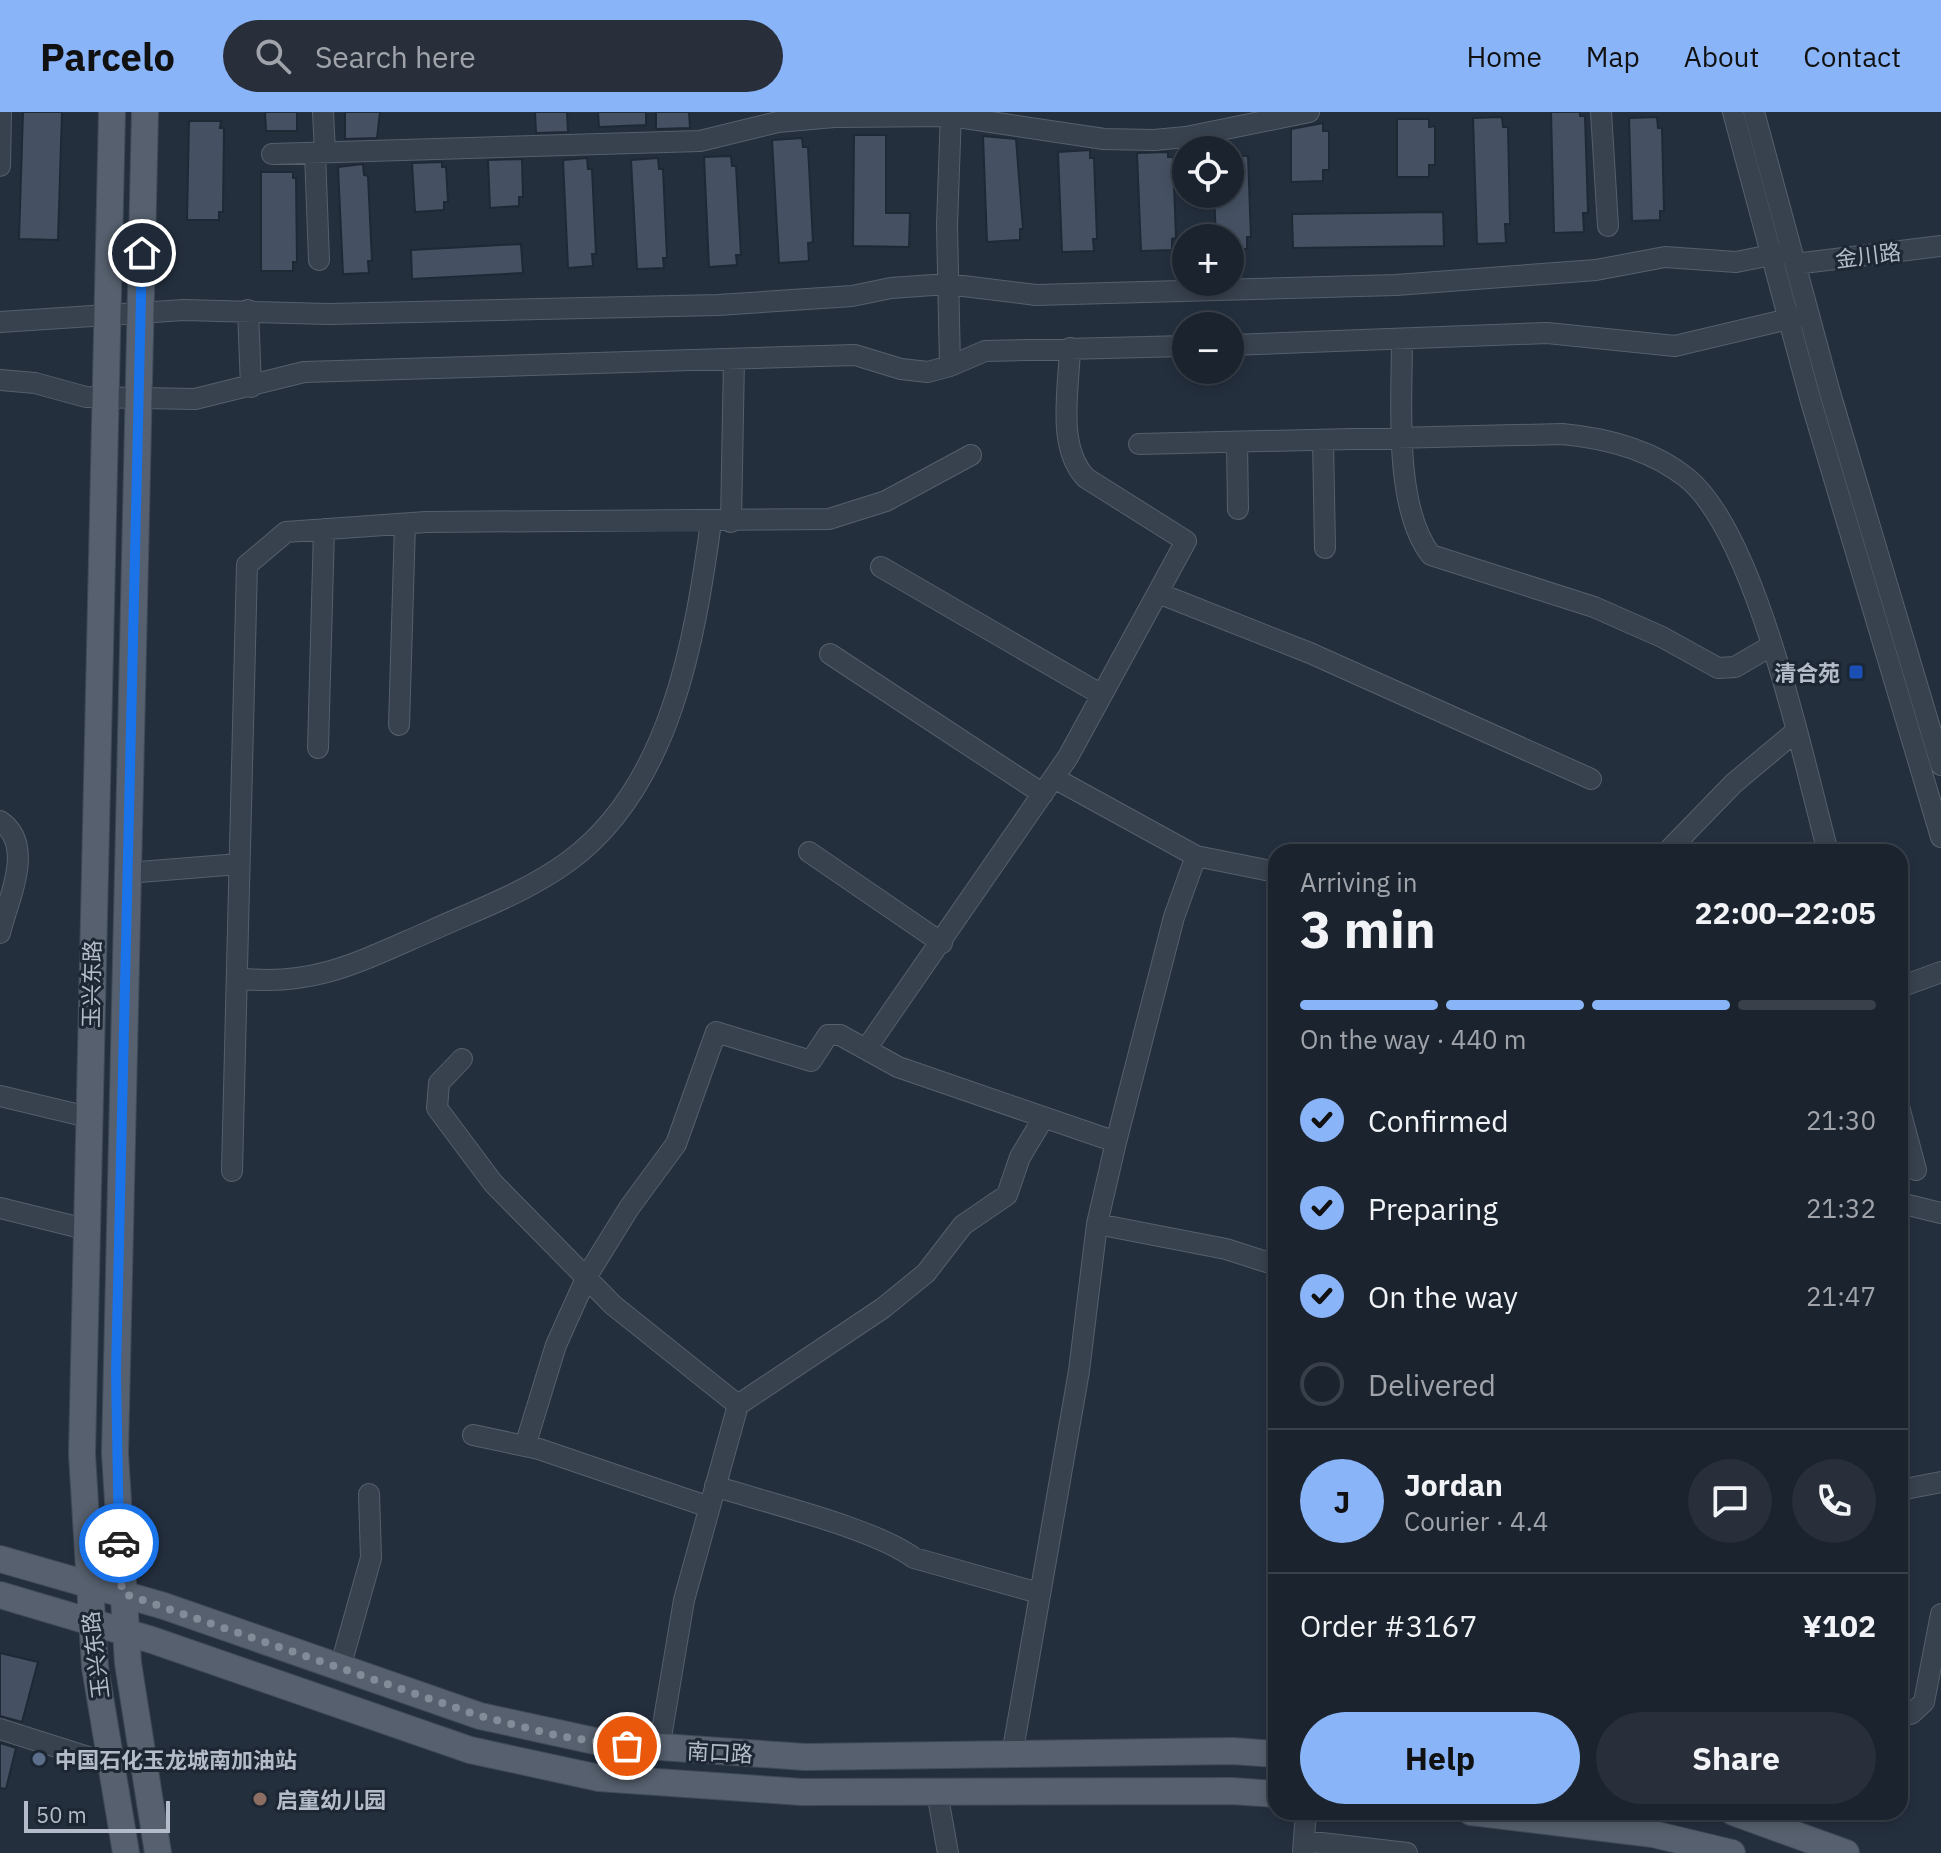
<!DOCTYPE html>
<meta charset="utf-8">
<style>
:root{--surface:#1b232e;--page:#282f3a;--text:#f1f3f6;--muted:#a0a4aa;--line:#39404a;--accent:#8ab4f8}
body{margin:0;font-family:"IBM Plex Sans","Noto Sans SC",sans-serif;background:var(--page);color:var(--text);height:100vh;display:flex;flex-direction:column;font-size:30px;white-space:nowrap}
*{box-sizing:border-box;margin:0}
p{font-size:26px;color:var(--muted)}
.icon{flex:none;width:44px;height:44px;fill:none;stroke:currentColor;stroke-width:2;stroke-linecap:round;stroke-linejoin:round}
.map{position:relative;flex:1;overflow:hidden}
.side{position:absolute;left:1268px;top:732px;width:640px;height:976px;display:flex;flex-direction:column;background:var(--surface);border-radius:24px;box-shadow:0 4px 12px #0003,0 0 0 2px var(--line)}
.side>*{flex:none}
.tools{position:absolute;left:1172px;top:24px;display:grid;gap:16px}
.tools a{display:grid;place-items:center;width:72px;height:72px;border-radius:50%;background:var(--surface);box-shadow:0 4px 12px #0003,0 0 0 2px var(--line);font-size:40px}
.scale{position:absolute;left:24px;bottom:20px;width:146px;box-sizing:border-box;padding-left:8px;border:4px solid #b4bcc9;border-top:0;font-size:22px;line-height:28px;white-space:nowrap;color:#b4bcc9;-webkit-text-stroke:6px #1d2633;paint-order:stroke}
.pin{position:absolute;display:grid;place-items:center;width:68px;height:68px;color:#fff;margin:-34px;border:4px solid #fff;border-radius:50%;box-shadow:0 2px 8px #0007}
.courier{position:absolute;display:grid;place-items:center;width:80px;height:80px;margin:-40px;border:6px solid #1a73e8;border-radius:50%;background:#fff;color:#222;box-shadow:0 2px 10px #0007}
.headline em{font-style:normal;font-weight:800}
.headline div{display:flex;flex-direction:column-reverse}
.headline{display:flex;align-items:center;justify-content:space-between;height:136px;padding:0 32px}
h1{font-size:52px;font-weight:800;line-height:60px}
.bar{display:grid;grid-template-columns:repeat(4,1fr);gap:12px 8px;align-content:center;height:96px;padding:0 32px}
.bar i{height:10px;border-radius:6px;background:var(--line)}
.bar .active{background:var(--accent)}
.bar p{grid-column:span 4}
.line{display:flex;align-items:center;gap:20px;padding:0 32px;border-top:2px solid var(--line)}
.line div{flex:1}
.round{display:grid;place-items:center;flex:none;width:84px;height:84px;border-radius:42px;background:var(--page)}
ol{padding:0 32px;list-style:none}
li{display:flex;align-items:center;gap:24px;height:88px}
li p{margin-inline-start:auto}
li .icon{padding:8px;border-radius:50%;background:var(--accent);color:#111;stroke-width:4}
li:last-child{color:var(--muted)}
li i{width:44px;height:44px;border:4px solid var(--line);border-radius:50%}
.primary-button{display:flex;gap:16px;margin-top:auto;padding:16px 32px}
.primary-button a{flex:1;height:92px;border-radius:48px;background:var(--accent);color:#111;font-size:32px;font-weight:800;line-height:92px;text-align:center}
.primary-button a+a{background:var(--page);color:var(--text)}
header{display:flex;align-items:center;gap:48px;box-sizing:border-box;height:112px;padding:0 40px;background:var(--accent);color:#111}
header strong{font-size:38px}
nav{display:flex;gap:44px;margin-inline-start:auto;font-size:28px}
.search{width:560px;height:72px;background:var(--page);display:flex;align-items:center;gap:20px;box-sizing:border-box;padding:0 28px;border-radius:44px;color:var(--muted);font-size:30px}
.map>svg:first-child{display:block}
</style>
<header>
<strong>Parcelo</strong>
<div class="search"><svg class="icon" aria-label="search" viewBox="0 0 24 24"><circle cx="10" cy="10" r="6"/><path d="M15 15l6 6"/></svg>Search here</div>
<nav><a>Home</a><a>Map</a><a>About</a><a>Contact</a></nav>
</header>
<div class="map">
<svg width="1941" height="1741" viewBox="0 0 1941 1741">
<rect width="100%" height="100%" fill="#242f3e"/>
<path fill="#455162" stroke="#1f2835" stroke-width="2" d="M23,0H62L58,128L19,127Z
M265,0H297V19H266Z
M345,0H380L377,26L345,27Z
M535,0H567L568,20L536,21Z
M598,0H646V13L599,15Z
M656,0H689L690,16L656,17Z
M1551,0H1580V4H1585L1588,101H1583L1584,120L1554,121Z
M1502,5L1503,15H1508L1510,112H1505L1506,131L1477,132L1473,6Z
M1657,5L1658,16H1662L1664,99H1660V108L1632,109L1629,6Z
M1397,7H1429V15L1435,14V53H1429V65H1397Z
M189,9H221L220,16H224L223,100H219V108H187Z
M1323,11V19H1329V58H1323V69L1291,70V17Z
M854,23H886V101H910L909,135L853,134Z
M983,24L1016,27L1023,117H1020V128L987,130Z
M802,26L803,35H808L813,130L808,131L809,149L779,151L772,28Z
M1090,38V46H1094L1097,127H1093L1094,139L1062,140L1058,40Z
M1168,40V45H1173L1176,126L1172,127V138L1141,139L1137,41Z
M731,44L732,54H736L741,143H736L737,153L709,155L704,45Z
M1230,44H1248L1251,125H1247V137H1230V126H1216L1214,82H1230Z
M587,46L588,57H592L596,142H592L593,154L568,156L563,48Z
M658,46L659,57H663L667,146H663L664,156L637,157L631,48Z
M522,47L523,85H519V94L490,96L488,48Z
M442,50V55H446L448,90H444V98L415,100L412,51Z
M363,52L364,63L368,64L372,149H368L369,161L343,162L338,55Z
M261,60H293V66H296L297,150H293V159H261Z
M1443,100L1444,134L1293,136L1292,102Z
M521,132L523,161L412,167L411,138Z
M0,1541L38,1550L22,1610L0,1604Z
M0,1631L16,1636L6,1677L0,1676Z"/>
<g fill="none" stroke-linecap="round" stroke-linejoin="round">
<g stroke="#565f6c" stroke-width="22">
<path id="minor" d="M323,0L325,40
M1601,0L1608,114
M1733,0L1810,286L1941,725
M1754,0L1830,281L1941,653
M315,41L319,148
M272,42L700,29L778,10L834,5L951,4L1104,27L1154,28L1186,25L1309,0
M0,54L1,0
M1795,152L1941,134
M248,198L251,275
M0,210L184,198L329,202L718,193L852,184L891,176L947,172L1036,183L1396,173L1596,158L1665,145L1736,150L1791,139
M1402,227C1402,288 1393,395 1431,443L1594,495L1662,525L1718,556L1735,555L1771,534
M1230,233L1547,221L1675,234L1801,204
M950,254L947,113L951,0
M0,268L35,271L86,285L195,287L304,260L855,243L901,257L928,260L950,254L985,239L1186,234
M1323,328L1325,436
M1237,330L1238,397
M1139,332L1562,322C1606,326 1652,338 1687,366C1757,423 1803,648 1828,740
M731,410L734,247
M881,455L1102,583
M1158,481L1310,541L1591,667
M830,542L1043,682
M399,613L405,412
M318,636L324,417
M1054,666L1196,744L1174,805L1116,1030
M0,709C36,733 8,787 0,821
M809,740L942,831
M1667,740L1734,671L1795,620
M1196,744L1276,760
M127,761L239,752
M237,866C312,876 361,849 428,820C476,798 527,780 569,749C671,674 695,527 711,410
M1900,875L1941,860
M866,937L1068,645L1186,429L1086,366C1056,335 1069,276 1070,236
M462,947L439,971L437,996L493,1071L613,1193L738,1293L883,1196L926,1161L963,1113L1007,1083L1020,1045L1044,1005
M0,984L88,1005
M1900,998L1916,1058
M232,1059L247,453L286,420L426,410L829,407L886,389L971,343
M1900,1091L1941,1101
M0,1096L85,1117
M1097,1112L1226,1137L1276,1153
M473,1323L539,1337L709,1395
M525,1334L556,1233L587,1164L629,1096L676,1032L716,920L811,949L828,923H840L898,955L1116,1030L1097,1112L1079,1259L1012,1643
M715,1374C766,1391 874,1416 914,1446L1039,1481
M1900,1378L1941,1370
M340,1556L371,1446L369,1382
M1900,1599L1911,1602L1924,1590L1941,1502
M0,1617L110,1652
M659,1637L684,1488L738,1293
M937,1680L948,1741
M1304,1729L1407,1741
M1303,1740L1306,1700"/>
</g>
<g stroke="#414a57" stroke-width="28">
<path id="major" d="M112,0L82,1342L95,1555L126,1741
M145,0L115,1341L128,1551L158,1741
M0,1447L164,1494L480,1604L604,1631L805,1645L1233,1639L1276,1642
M0,1483L152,1528L470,1638L599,1666L802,1680L1232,1679L1276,1682
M1471,1700L1653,1722L1732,1741
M1733,1700L1846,1741"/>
</g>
<use href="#minor" stroke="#38414e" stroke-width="20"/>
<use href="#major" stroke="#56606e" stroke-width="26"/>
</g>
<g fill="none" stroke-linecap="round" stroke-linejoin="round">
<path stroke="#828b98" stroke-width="8" stroke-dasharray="0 14.4" d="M119,1431L122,1481L480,1604L559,1624L627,1634"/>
<path stroke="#1a73e8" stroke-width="10" d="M119,1431L116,1260L142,141"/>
</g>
<rect fill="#1a4fb4" stroke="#1d2633" stroke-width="3" x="1848" y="552" width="16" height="16" rx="4"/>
<circle fill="#5c6f8a" stroke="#1d2633" stroke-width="3" cx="39" cy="1647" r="8"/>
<circle fill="#8d6e63" stroke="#1d2633" stroke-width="3" cx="260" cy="1687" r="8"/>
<g text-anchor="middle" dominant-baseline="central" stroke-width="6" stroke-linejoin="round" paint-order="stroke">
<g font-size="22" fill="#b4bcc9" stroke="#1d2633">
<text transform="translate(1868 143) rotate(-7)">金川路</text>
<text transform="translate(91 872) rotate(-89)">玉兴东路</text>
<text transform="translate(95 1543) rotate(-97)">玉兴东路</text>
<text transform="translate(720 1640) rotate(3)">南口路</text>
</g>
<g font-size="22" font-weight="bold" fill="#b4bcc9" stroke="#1d2633" text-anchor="start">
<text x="1840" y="560" text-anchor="end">清合苑</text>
<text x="55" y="1647">中国石化玉龙城南加油站</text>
<text x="276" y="1687">启童幼儿园</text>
</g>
</g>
</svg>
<div class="tools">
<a><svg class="icon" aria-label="locate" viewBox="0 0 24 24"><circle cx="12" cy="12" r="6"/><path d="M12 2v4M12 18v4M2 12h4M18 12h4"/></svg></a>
<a>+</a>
<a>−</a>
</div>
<div class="scale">50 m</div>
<div class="pin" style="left:627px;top:1634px;background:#ea580c"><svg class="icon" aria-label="bag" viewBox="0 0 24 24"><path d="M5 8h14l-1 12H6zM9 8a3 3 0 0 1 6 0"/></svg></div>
<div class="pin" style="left:142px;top:141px;background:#1f2937"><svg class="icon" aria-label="home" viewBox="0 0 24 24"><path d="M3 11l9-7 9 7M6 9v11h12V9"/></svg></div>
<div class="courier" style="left:119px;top:1431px"><svg class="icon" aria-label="car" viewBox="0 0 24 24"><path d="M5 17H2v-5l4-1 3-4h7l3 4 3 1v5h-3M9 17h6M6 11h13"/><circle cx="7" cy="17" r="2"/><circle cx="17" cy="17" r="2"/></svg></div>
<section class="side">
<div class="headline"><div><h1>3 min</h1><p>Arriving in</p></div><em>22:00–22:05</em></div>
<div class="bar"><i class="active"></i><i class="active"></i><i class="active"></i><i></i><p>On the way · 440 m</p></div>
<ol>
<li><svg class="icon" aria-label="check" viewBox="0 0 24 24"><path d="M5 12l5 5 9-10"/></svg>Confirmed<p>21:30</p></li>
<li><svg class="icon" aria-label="check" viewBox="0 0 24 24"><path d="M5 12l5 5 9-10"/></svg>Preparing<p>21:32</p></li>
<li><svg class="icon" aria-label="check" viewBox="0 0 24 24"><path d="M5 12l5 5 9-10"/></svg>On the way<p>21:47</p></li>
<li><i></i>Delivered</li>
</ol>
<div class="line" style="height:144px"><b class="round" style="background:var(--accent);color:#111">J</b><div><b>Jordan</b><p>Courier · 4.4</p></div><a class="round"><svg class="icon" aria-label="chat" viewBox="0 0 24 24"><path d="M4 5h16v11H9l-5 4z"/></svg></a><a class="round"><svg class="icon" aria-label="phone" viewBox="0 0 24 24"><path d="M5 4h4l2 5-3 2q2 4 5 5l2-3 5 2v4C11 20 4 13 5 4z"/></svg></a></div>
<div class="line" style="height:104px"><div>Order #3167</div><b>¥102</b></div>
<div class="primary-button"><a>Help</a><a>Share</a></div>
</section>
</div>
